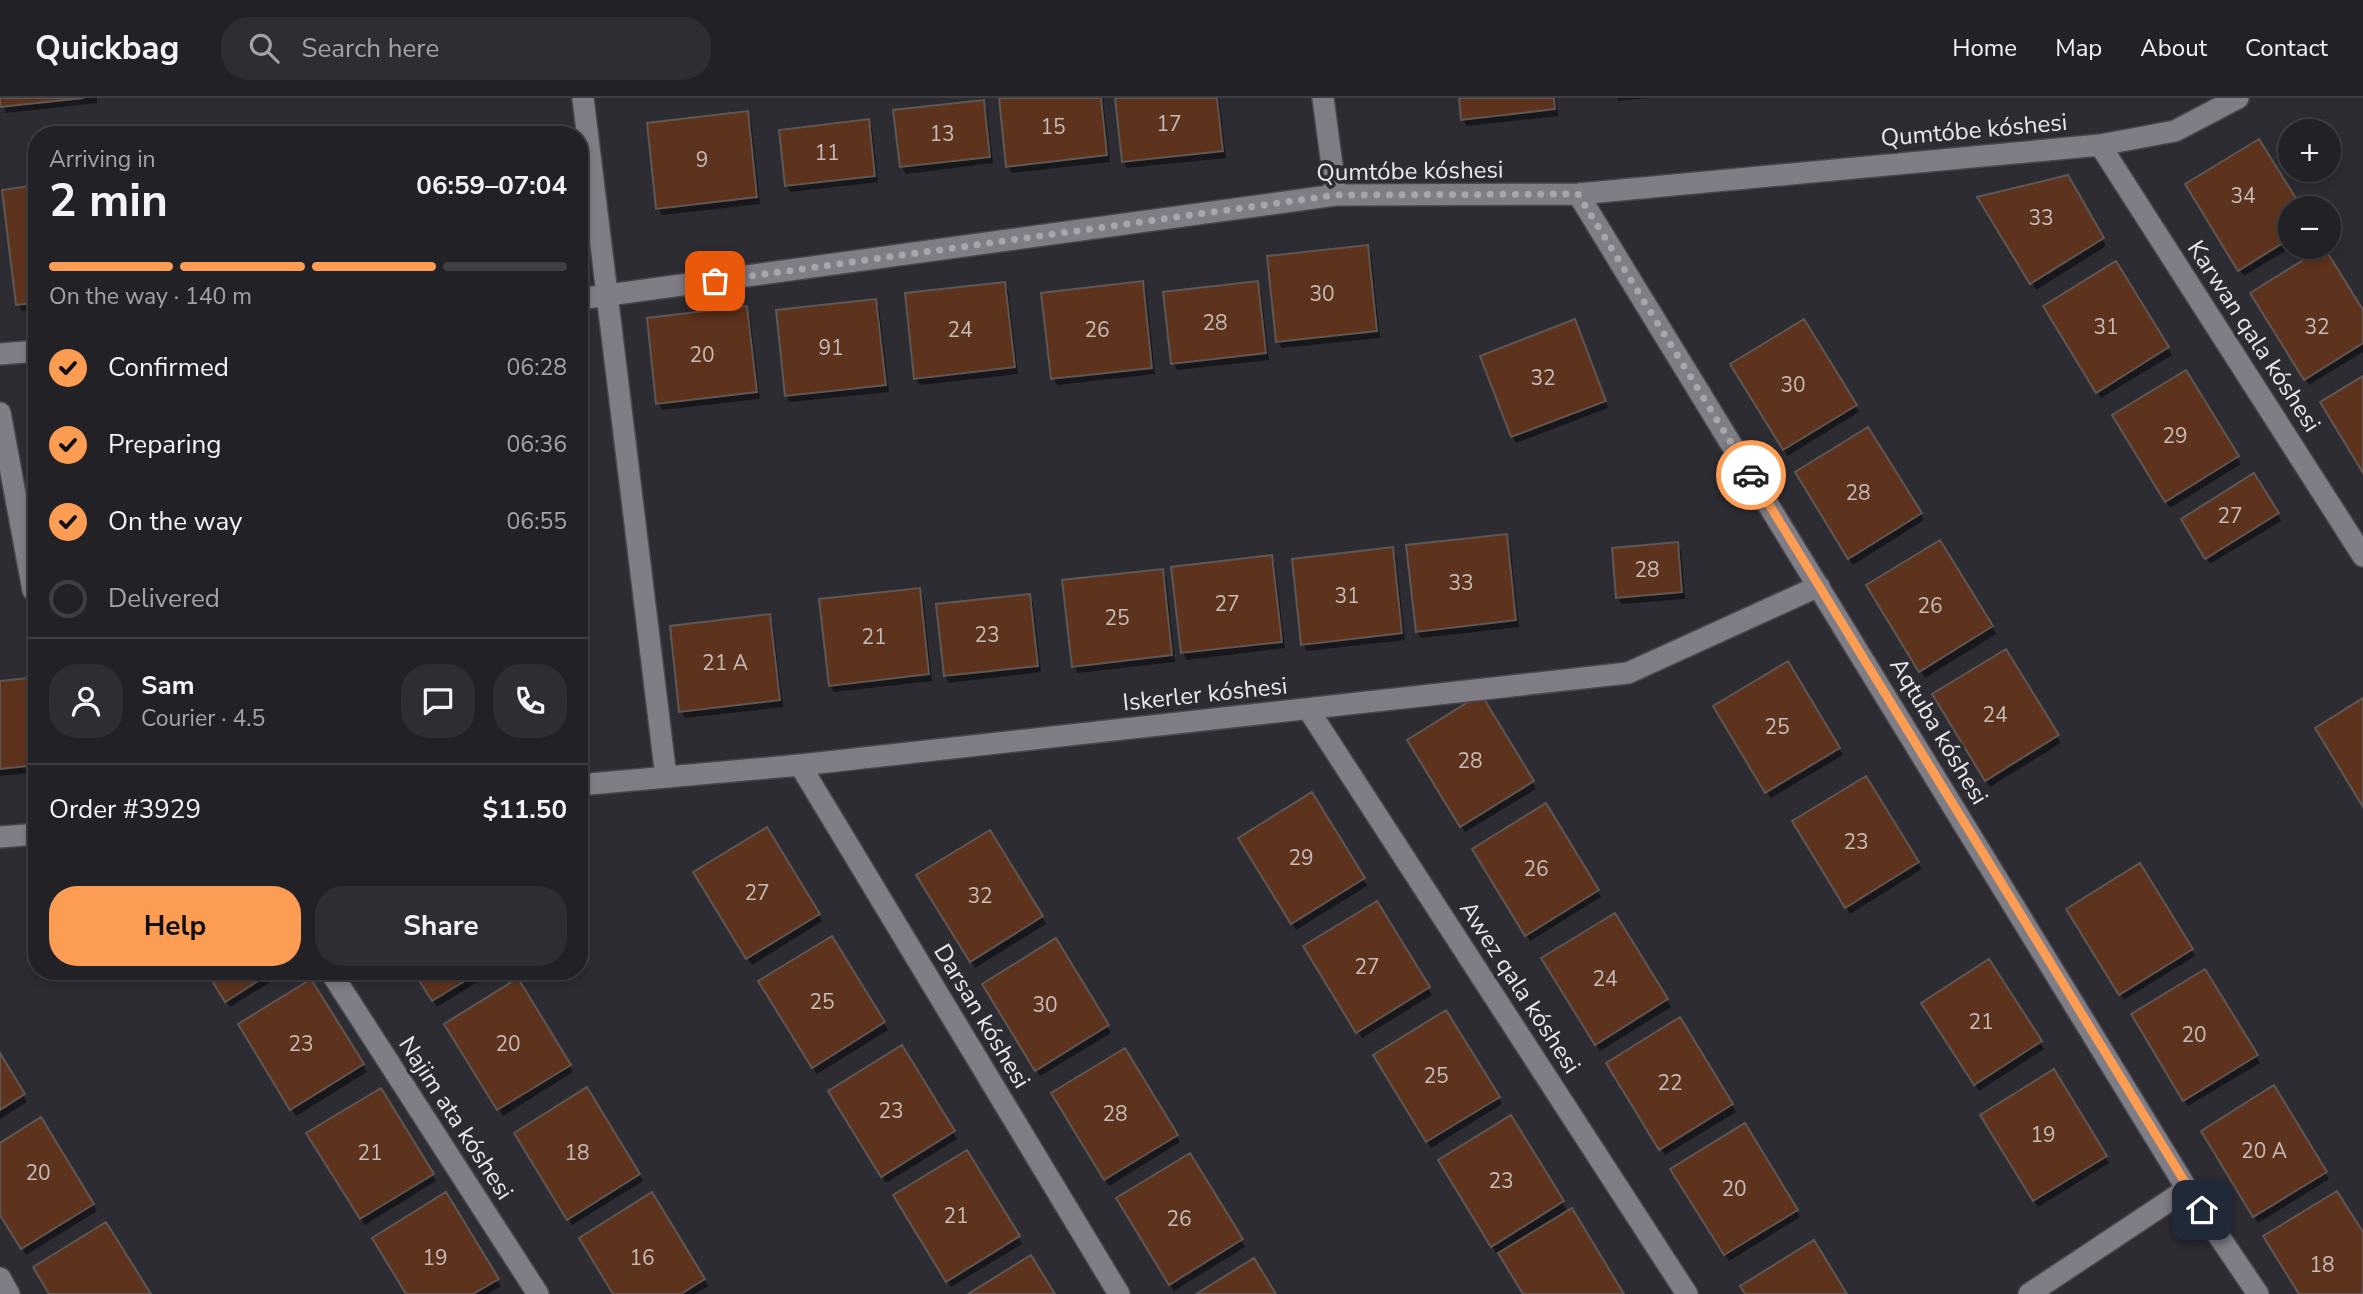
<!DOCTYPE html>
<meta charset="utf-8">
<style>
:root{--surface:#222126;--page:#2e2e32;--text:#f1f3f6;--muted:#a2a3a7;--line:#3f3e43;--accent:#fd9d54}
body{margin:0;font-family:"Nunito Sans",sans-serif;background:var(--page);color:var(--text);height:100vh;display:flex;flex-direction:column;font-size:26px;white-space:nowrap}
*{box-sizing:border-box;margin:0}
p{font-size:23px;color:var(--muted)}
.icon{flex:none;width:38px;height:38px;fill:none;stroke:currentColor;stroke-width:2;stroke-linecap:round;stroke-linejoin:round}
.map{position:relative;flex:1;overflow:hidden}
.panel{position:absolute;left:28px;top:28px;width:560px;height:854px;display:flex;flex-direction:column;background:var(--surface);border-radius:28px;box-shadow:0 4px 10px #0003,0 0 0 2px var(--line)}
.panel>*{flex:none}
.tools{position:absolute;left:2278px;top:21px;display:grid;gap:14px}
.tools a{display:grid;place-items:center;width:63px;height:63px;border-radius:50%;background:var(--surface);box-shadow:0 4px 10px #0003,0 0 0 2px var(--line);font-size:35px}
.pin{position:absolute;display:grid;place-items:center;width:60px;height:60px;color:#fff;margin:-30px;border-radius:14px;box-shadow:0 4px 10px #0006}
.courier{position:absolute;display:grid;place-items:center;width:70px;height:70px;margin:-35px;border:5px solid #fd9d54;border-radius:50%;background:#fff;color:#222;box-shadow:0 2px 9px #0007}
.headline em{font-style:normal;font-weight:700}
.headline div{display:flex;flex-direction:column-reverse}
.headline{display:flex;align-items:center;justify-content:space-between;height:119px;padding:0 21px}
h1{font-size:46px;font-weight:700;line-height:52px}
.bar{display:grid;grid-template-columns:repeat(4,1fr);gap:10px 7px;align-content:center;height:84px;padding:0 21px}
.bar i{height:9px;border-radius:5px;background:var(--line)}
.bar .on{background:var(--accent)}
.bar p{grid-column:span 4}
.line{display:flex;align-items:center;gap:18px;padding:0 21px;border-top:2px solid var(--line)}
.line div{flex:1}
.round{display:grid;place-items:center;flex:none;width:74px;height:74px;border-radius:28px;background:var(--page)}
ol{padding:0 21px;list-style:none}
li{display:flex;align-items:center;gap:21px;height:77px}
li p{margin-inline-start:auto}
li .icon{padding:7px;border-radius:50%;background:var(--accent);color:#111;stroke-width:4}
li:last-child{color:var(--muted)}
li i{width:38px;height:38px;border:4px solid var(--line);border-radius:50%}
.primary-button{display:flex;gap:14px;margin-top:auto;padding:14px 21px}
.primary-button a{flex:1;height:80px;border-radius:28px;background:var(--accent);color:#111;font-size:28px;font-weight:700;line-height:80px;text-align:center}
.primary-button a+a{background:var(--page);color:var(--text)}
header{display:flex;align-items:center;gap:42px;box-sizing:border-box;height:98px;padding:0 35px;background:var(--surface);border-bottom:2px solid var(--line)}
header strong{font-size:33px}
nav{display:flex;gap:38px;margin-inline-start:auto;font-size:24px}
.search{width:490px;height:63px;background:var(--page);display:flex;align-items:center;gap:18px;box-sizing:border-box;padding:0 24px;border-radius:28px;color:var(--muted);font-size:26px}
.map>svg:first-child{display:block}
</style>
<header>
<strong>Quickbag</strong>
<div class="search"><svg class="icon" aria-label="search" viewBox="0 0 24 24"><circle cx="10" cy="10" r="6"/><path d="M15 15l6 6"/></svg>Search here</div>
<nav><a>Home</a><a>Map</a><a>About</a><a>Contact</a></nav>
</header>
<div class="map">
<svg width="2363" height="1196" viewBox="0 0 2363 1196">
<rect width="100%" height="100%" fill="#2d2c33"/>
<path fill="#0007" d="M1,0H97V5L6,15Z
M1001,0H1103L1110,64L1012,75L1008,68Z
M1116,0H1219L1226,60L1127,70L1123,63Z
M1461,0H1556L1558,18L1467,28L1463,21Z
M1617,0H1647L1619,3Z
M983,4L987,11L993,65L906,76L902,69Z
M747,15L751,22L760,106L662,117L658,110Z
M868,23L872,30L878,84L790,94L787,88Z
M2258,43L2300,110H2291L2292,149L2244,178L2187,87Z
M2067,79L2106,148L2036,192L1980,100Z
M37,89V212L22,213L18,207Z
M1367,149L1371,155L1380,240L1282,250L1278,244Z
M2116,165L2172,257L2101,300L2045,209Z
M1004,185L1008,192L1018,276L920,287L916,280Z
M1142,185L1146,192L1155,276L1057,287L1053,280Z
M1257,185L1261,192L1269,262L1177,272L1173,265Z
M2253,196L2363,216V254L2309,287Z
M875,203L879,209L889,294L790,304L786,298Z
M746,210L750,217L760,301L662,312L658,305Z
M1803,223L1859,314L1788,358L1732,267Z
M1578,230L1608,310L1516,345L1512,338Z
M2185,274L2241,366L2170,410L2114,318Z
M1868,331L1924,422L1853,467L1797,375Z
M2254,378L2281,423L2210,466L2183,421Z
M1506,438L1510,444L1519,529L1421,540L1417,533Z
M1940,444L1996,536L1925,580L1869,488Z
M1677,446L1681,453L1685,501L1622,506L1618,500Z
M1392,451L1396,458L1405,542L1307,553L1303,546Z
M1271,459L1275,466L1285,550L1187,562L1183,555L1173,471Z
M1162,473L1166,480L1175,564L1078,575L1074,568Z
M919,492L923,498L932,583L834,594L830,587Z
M1029,498L1033,504L1041,574L949,585L945,578Z
M769,518L773,525L783,609L685,620L681,613Z
M2005,553L2061,645L1990,689L1934,597Z
M1788,565L1843,657L1771,700L1716,608Z
M37,581V674L0,678V585Z
M1480,599L1536,691L1465,734L1409,643Z
M1865,680L1922,771L1850,816L1794,724Z
M1311,696L1367,788L1296,832L1240,740Z
M1545,708L1601,799L1530,843L1475,751Z
M766,731L822,823L752,867L696,775Z
M990,734L1046,826L975,870L919,778Z
M2140,768L2195,858L2124,902L2069,811Z
M1377,805L1432,897L1362,940L1306,849Z
M1615,817L1671,909L1600,953L1544,861Z
M832,840L888,932L817,976L761,884Z
M1055,843L1111,935L1040,978L984,887Z
M1988,864L2044,951L1979,993L1923,905Z
M208,873H288L230,909Z
M415,873H495L437,909Z
M2204,873L2260,965L2188,1008L2133,917Z
M518,882L573,974L503,1018L446,927Z
M311,883L367,974L296,1018L240,927Z
M1446,914L1502,1006L1431,1050L1375,958Z
M1680,922L1736,1014L1665,1057L1609,966Z
M901,949L957,1041L886,1085L830,993Z
M1124,952L1180,1044L1109,1088L1053,996Z
M0,959L27,1004L0,1021Z
M2054,974L2109,1065L2038,1109L1982,1017Z
M2274,990L2329,1081L2258,1125L2203,1034Z
M381,992L436,1083L365,1127L309,1036Z
M587,992L643,1083L572,1127L516,1035Z
M1511,1019L1568,1114L1622,1196H1525L1499,1153L1496,1155L1440,1063Z
M41,1021L97,1113L26,1157L0,1115V1047Z
M1744,1027L1800,1119L1729,1163L1673,1071Z
M966,1054L1022,1146L951,1189L895,1098Z
M1189,1057L1245,1149L1174,1193L1118,1101Z
M652,1096L708,1188L695,1196H615Z
M445,1097L501,1188L488,1196H408Z"/>
<path fill="#5e331d" stroke="#5f5753" stroke-width="2" d="M0,0H84L0,9Z
M999,0H1101L1107,57L1006,69Z
M1115,0H1217L1223,53L1122,64Z
M1459,0H1554L1555,11L1461,22Z
M984,2L990,59L900,69L893,12Z
M748,13L757,99L656,111L647,25Z
M869,21L875,78L785,88L779,32Z
M2259,41L2302,110H2291V140L2238,173L2185,86Z
M2068,77L2104,140L2030,186L1977,99Z
M37,87V205L16,207L2,92Z
M1368,147L1377,233L1276,244L1267,158Z
M2324,149L2363,212V245L2304,282L2250,195Z
M2116,163L2169,249L2096,295L2043,208Z
M1143,183L1152,270L1051,281L1041,195Z
M1258,183L1266,255L1171,266L1163,194Z
M1005,184L1015,269L914,281L905,195Z
M876,201L886,287L785,298L776,212Z
M747,208L757,294L656,306L647,220Z
M1575,221L1606,303L1511,339L1480,258Z
M1804,221L1857,307L1783,352L1730,266Z
M2186,272L2239,358L2165,404L2112,317Z
M2363,278V375L2320,304Z
M1868,329L1922,415L1848,461L1795,374Z
M2254,375L2279,415L2205,461L2181,421Z
M1507,436L1516,522L1416,534L1406,447Z
M1940,442L1993,528L1919,574L1866,487Z
M1678,444L1682,494L1616,500L1612,450Z
M1393,449L1402,535L1301,547L1292,461Z
M1272,457L1282,544L1181,555L1171,469Z
M1163,471L1172,557L1072,569L1062,482Z
M920,490L929,576L829,588L819,501Z
M1030,496L1038,568L944,578L936,506Z
M770,516L780,602L679,614L670,528Z
M2006,551L2059,637L1985,683L1932,596Z
M1788,563L1840,650L1765,695L1713,608Z
M37,579V667L0,671V583Z
M1481,596L1534,683L1460,729L1407,642Z
M2363,600V709L2315,630Z
M1866,678L1919,764L1845,810L1792,723Z
M1312,694L1365,780L1291,826L1238,740Z
M1546,705L1599,792L1525,838L1472,751Z
M767,729L820,816L746,861L693,774Z
M990,732L1043,818L970,864L916,777Z
M2140,765L2193,851L2119,897L2066,811Z
M1377,803L1430,889L1356,935L1303,848Z
M1615,815L1668,901L1595,947L1541,860Z
M832,838L885,924L812,970L758,883Z
M1056,840L1109,927L1035,973L982,886Z
M1989,861L2042,943L1974,987L1921,905Z
M2205,871L2258,957L2183,1003L2131,916Z
M206,873H274L225,904Z
M413,873H481L432,903Z
M518,880L571,967L497,1012L444,926Z
M311,881L364,966L290,1012L238,926Z
M1446,912L1500,999L1426,1044L1373,957Z
M1680,919L1733,1006L1659,1052L1606,965Z
M902,947L955,1033L881,1079L828,993Z
M1125,950L1178,1037L1104,1082L1051,995Z
M0,955L25,996L0,1012Z
M2054,971L2107,1058L2033,1103L1980,1017Z
M2274,987L2327,1074L2253,1119L2201,1033Z
M587,989L640,1076L567,1122L514,1035Z
M381,990L434,1076L360,1121L306,1035Z
M1511,1017L1564,1103L1491,1149L1438,1062Z
M41,1019L94,1106L21,1151L0,1117V1045Z
M1745,1025L1798,1112L1724,1157L1670,1071Z
M967,1052L1020,1138L946,1184L893,1097Z
M1190,1055L1243,1141L1169,1187L1116,1100Z
M2337,1093L2363,1134V1196H2299L2263,1138Z
M446,1094L499,1181L473,1196H406L372,1140Z
M652,1094L705,1181L681,1196H613L579,1140Z
M1572,1110L1624,1196H1523L1498,1155Z
M106,1124L151,1196H49L33,1169Z
M1814,1142L1847,1196H1745L1740,1188Z
M1031,1157L1055,1196H968Z
M1254,1160L1276,1196H1196Z"/>
<g fill="none" stroke-linecap="round" stroke-linejoin="round">
<g stroke="#48474c" stroke-width="24">
<path id="minor" d="M583,0L666,679
M1323,0L1336,97
M2100,47L2363,458
M1578,96L2187,1091L2258,1196
M579,201L1336,97L1578,96L2100,47L2175,33L2238,0
M0,256L37,253
M0,315L33,492L37,496
M1308,611L1687,1196
M800,667L1119,1196
M579,687L800,667L1628,575L1819,488
M0,739L37,736
M330,873L538,1196
M0,1180L9,1196
M2029,1196L2187,1091"/>
</g>
<use href="#minor" stroke="#7f7e86" stroke-width="21"/>
</g>
<g fill="none" stroke-linecap="round" stroke-linejoin="round">
<path stroke="#a7a6ab" stroke-width="7" stroke-dasharray="0 12.6" d="M715,183L1336,97L1578,96L1751,377"/>
<path stroke="#fd9d54" stroke-width="9" d="M1751,377L2202,1112"/>
</g>
<g text-anchor="middle" dominant-baseline="central" stroke-width="7" stroke-linejoin="round" paint-order="stroke">
<g font-size="21" fill="#c6bbb8">
<text x="1169" y="26">17</text>
<text x="1053" y="29">15</text>
<text x="942" y="36">13</text>
<text x="827" y="55">11</text>
<text x="702" y="62">9</text>
<text x="2243" y="98">34</text>
<text x="2041" y="120">33</text>
<text x="1322" y="196">30</text>
<text x="1215" y="225">28</text>
<text x="2106" y="229">31</text>
<text x="2317" y="229">32</text>
<text x="960" y="232">24</text>
<text x="1097" y="232">26</text>
<text x="831" y="250">91</text>
<text x="702" y="257">20</text>
<text x="1543" y="280">32</text>
<text x="1793" y="287">30</text>
<text x="2175" y="338">29</text>
<text x="1858" y="395">28</text>
<text x="2230" y="418">27</text>
<text x="1647" y="472">28</text>
<text x="1461" y="485">33</text>
<text x="1347" y="498">31</text>
<text x="1227" y="506">27</text>
<text x="1930" y="508">26</text>
<text x="1117" y="520">25</text>
<text x="987" y="537">23</text>
<text x="874" y="539">21</text>
<text x="725" y="565">21 А</text>
<text x="1995" y="617">24</text>
<text x="1777" y="629">25</text>
<text x="1470" y="663">28</text>
<text x="1856" y="744">23</text>
<text x="1301" y="760">29</text>
<text x="1536" y="771">26</text>
<text x="757" y="795">27</text>
<text x="980" y="798">32</text>
<text x="1367" y="869">27</text>
<text x="1605" y="881">24</text>
<text x="822" y="904">25</text>
<text x="1045" y="907">30</text>
<text x="1981" y="924">21</text>
<text x="2194" y="937">20</text>
<text x="301" y="946">23</text>
<text x="508" y="946">20</text>
<text x="1436" y="978">25</text>
<text x="1670" y="985">22</text>
<text x="891" y="1013">23</text>
<text x="1115" y="1016">28</text>
<text x="2043" y="1037">19</text>
<text x="2264" y="1053">20 А</text>
<text x="370" y="1055">21</text>
<text x="577" y="1055">18</text>
<text x="38" y="1075">20</text>
<text x="1501" y="1083">23</text>
<text x="1734" y="1091">20</text>
<text x="956" y="1118">21</text>
<text x="1179" y="1121">26</text>
<text x="435" y="1160">19</text>
<text x="642" y="1160">16</text>
<text x="2322" y="1167">18</text>
</g>
<g font-size="24" fill="#e8e8ec" stroke="#2d2c33">
<text transform="translate(1974 32) rotate(-5)">Qumtóbe kóshesi</text>
<text transform="translate(1410 73) rotate(-1)">Qumtóbe kóshesi</text>
<text transform="translate(2254 238) rotate(57)">Karwan qala kóshesi</text>
<text transform="translate(1205 596) rotate(-6)">Iskerler kóshesi</text>
<text transform="translate(1939 633) rotate(59)">Aqtuba kóshesi</text>
<text transform="translate(1520 889) rotate(57)">Awez qala kóshesi</text>
<text transform="translate(982 918) rotate(59)">Darsan kóshesi</text>
<text transform="translate(456 1020) rotate(57)">Najim ata kóshesi</text>
</g>
</g>
</svg>
<div class="tools">
<a>+</a>
<a>−</a>
</div>
<div class="pin" style="left:715px;top:183px;background:#ea580c"><svg class="icon" aria-label="bag" viewBox="0 0 24 24"><path d="M5 8h14l-1 12H6zM9 8a3 3 0 0 1 6 0"/></svg></div>
<div class="pin" style="left:2202px;top:1112px;background:#1f2937"><svg class="icon" aria-label="home" viewBox="0 0 24 24"><path d="M3 11l9-7 9 7M6 9v11h12V9"/></svg></div>
<div class="courier" style="left:1751px;top:377px"><svg class="icon" aria-label="car" viewBox="0 0 24 24"><path d="M5 17H2v-5l4-1 3-4h7l3 4 3 1v5h-3M9 17h6M6 11h13"/><circle cx="7" cy="17" r="2"/><circle cx="17" cy="17" r="2"/></svg></div>
<section class="panel">
<div class="headline"><div><h1>2 min</h1><p>Arriving in</p></div><em>06:59–07:04</em></div>
<div class="bar"><i class="on"></i><i class="on"></i><i class="on"></i><i></i><p>On the way · 140 m</p></div>
<ol>
<li><svg class="icon" aria-label="check" viewBox="0 0 24 24"><path d="M5 12l5 5 9-10"/></svg>Confirmed<p>06:28</p></li>
<li><svg class="icon" aria-label="check" viewBox="0 0 24 24"><path d="M5 12l5 5 9-10"/></svg>Preparing<p>06:36</p></li>
<li><svg class="icon" aria-label="check" viewBox="0 0 24 24"><path d="M5 12l5 5 9-10"/></svg>On the way<p>06:55</p></li>
<li><i></i>Delivered</li>
</ol>
<div class="line" style="height:126px"><a class="round"><svg class="icon" aria-label="person" viewBox="0 0 24 24"><circle cx="12" cy="8" r="4"/><path d="M4 21q1-7 8-7t8 7"/></svg></a><div><b>Sam</b><p>Courier · 4.5</p></div><a class="round"><svg class="icon" aria-label="chat" viewBox="0 0 24 24"><path d="M4 5h16v11H9l-5 4z"/></svg></a><a class="round"><svg class="icon" aria-label="phone" viewBox="0 0 24 24"><path d="M5 4h4l2 5-3 2q2 4 5 5l2-3 5 2v4C11 20 4 13 5 4z"/></svg></a></div>
<div class="line" style="height:91px"><div>Order #3929</div><b>$11.50</b></div>
<div class="primary-button"><a>Help</a><a>Share</a></div>
</section>
</div>
